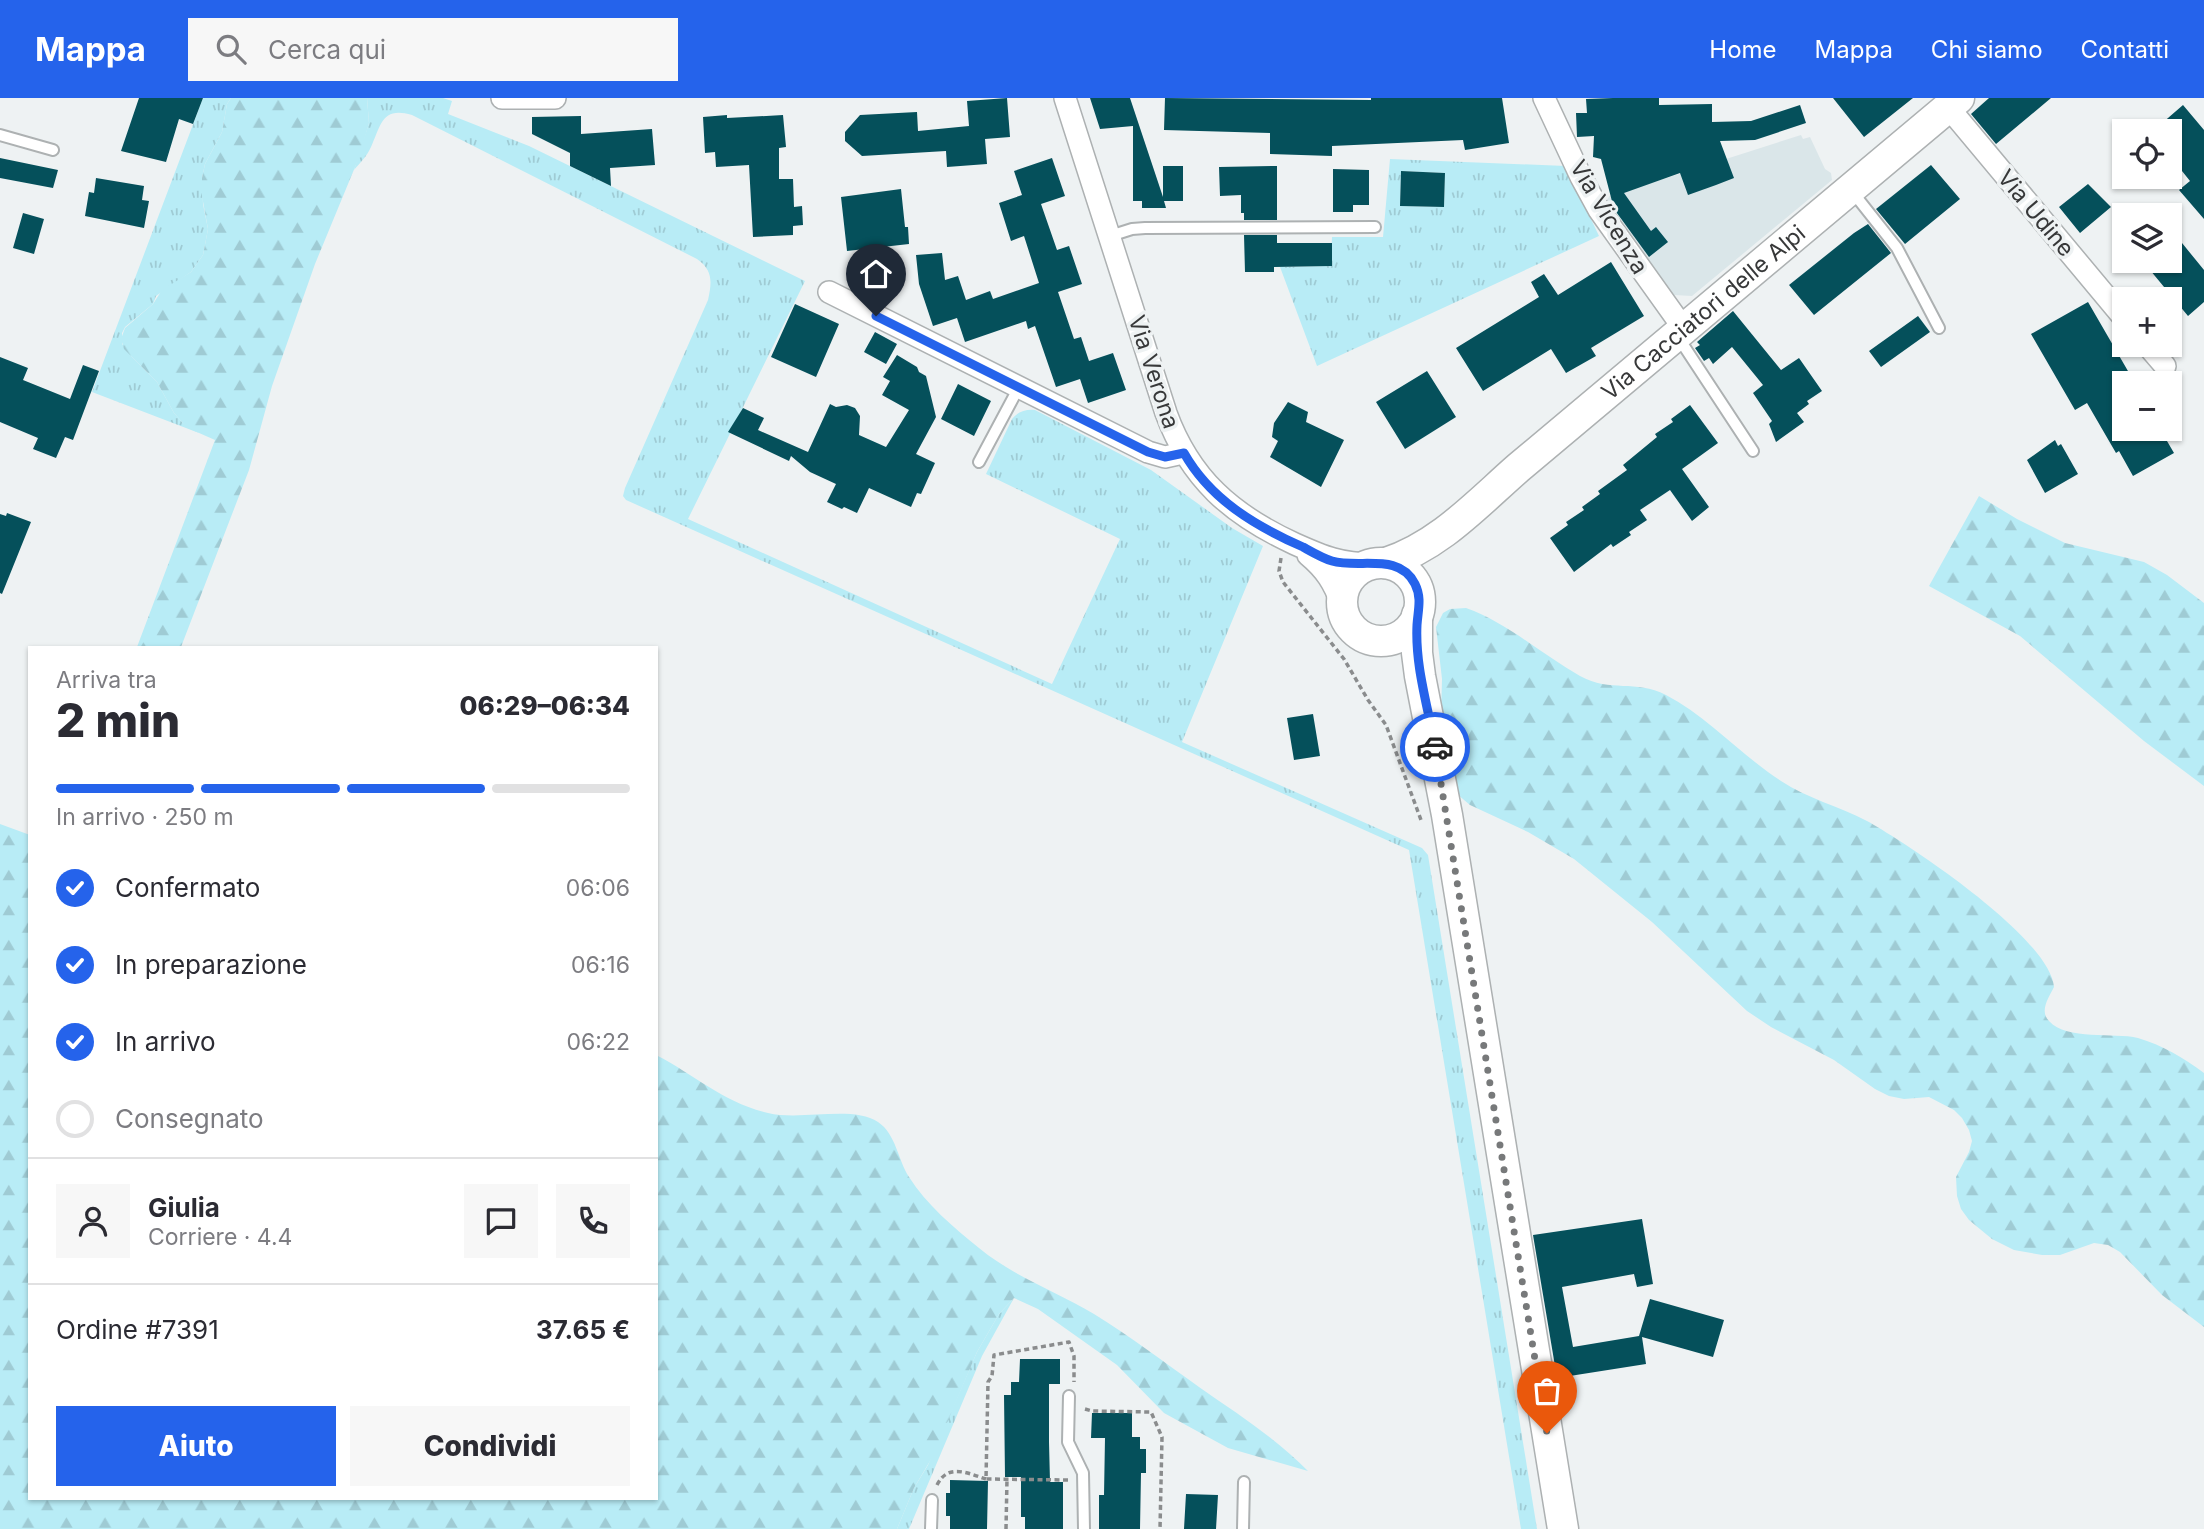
<!DOCTYPE html>
<html lang="it">
<meta charset="utf-8">
<style>
:root{--surface:#fff;--page:#f7f7f7;--text:#2b2b33;--muted:#7c7c81;--line:#e1e1e2;--accent:#2563eb}
body{margin:0;font-family:Inter,sans-serif;background:var(--page);color:var(--text);height:100vh;display:flex;flex-direction:column;font-size:26px;white-space:nowrap}
*{box-sizing:border-box;margin:0}
p{font-size:23px;color:var(--muted)}
.icon{flex:none;width:38px;height:38px;fill:none;stroke:currentColor;stroke-width:2;stroke-linecap:round;stroke-linejoin:round}
.map{position:relative;flex:1;overflow:hidden}
.sheet{position:absolute;left:28px;top:548px;width:630px;height:854px;display:flex;flex-direction:column;background:var(--surface);border-radius:0px;box-shadow:0 2px 5px #0004}
.sheet>*{flex:none}
.fabs{position:absolute;left:2112px;top:21px;display:grid;gap:14px}
.fabs a{display:grid;place-items:center;width:70px;height:70px;border-radius:0px;background:var(--surface);box-shadow:0 2px 5px #0004;font-size:35px}
.pin{position:absolute;display:grid;place-items:center;width:60px;height:60px;color:#fff;margin:-72px -30px;border-radius:50% 50% 50% 0;rotate:-45deg;box-shadow:0 0 7px #0007}
.pin .icon{rotate:45deg}
.courier{position:absolute;display:grid;place-items:center;width:70px;height:70px;margin:-35px;border:5px solid #2563eb;border-radius:50%;background:#fff;color:#222;box-shadow:0 2px 9px #0007}
.overview em{font-style:normal;font-weight:800}
.overview div{display:flex;flex-direction:column-reverse}
.overview{display:flex;align-items:center;justify-content:space-between;height:119px;padding:0 28px}
h1{font-size:46px;font-weight:800;line-height:52px}
.bar{display:grid;grid-template-columns:repeat(4,1fr);gap:10px 7px;align-content:center;height:84px;padding:0 28px}
.bar i{height:9px;border-radius:5px;background:var(--line)}
.bar .selected{background:var(--accent)}
.bar p{grid-column:span 4}
.line{display:flex;align-items:center;gap:18px;padding:0 28px;border-top:2px solid var(--line)}
.line div{flex:1}
.round{display:grid;place-items:center;flex:none;width:74px;height:74px;border-radius:0px;background:var(--page)}
ol{padding:0 28px;list-style:none}
li{display:flex;align-items:center;gap:21px;height:77px}
li p{margin-inline-start:auto}
li .icon{padding:7px;border-radius:50%;background:var(--accent);color:#fff;stroke-width:4}
li:last-child{color:var(--muted)}
li i{width:38px;height:38px;border:4px solid var(--line);border-radius:50%}
.primary-button{display:flex;gap:14px;margin-top:auto;padding:14px 28px}
.primary-button a{flex:1;height:80px;border-radius:0px;background:var(--accent);color:#fff;font-size:28px;font-weight:800;line-height:80px;text-align:center}
.primary-button a+a{background:var(--page);color:var(--text)}
header{display:flex;align-items:center;gap:42px;box-sizing:border-box;height:98px;padding:0 35px;background:var(--accent);color:#fff}
header strong{font-size:33px}
nav{display:flex;gap:38px;margin-inline-start:auto;font-size:24px}
.search{width:490px;height:63px;background:var(--page);display:flex;align-items:center;gap:18px;box-sizing:border-box;padding:0 24px;border-radius:0px;color:var(--muted);font-size:26px}
.map>svg:first-child{display:block}
</style>
<header>
<strong>Mappa</strong>
<div class="search"><svg class="icon" aria-label="search" viewBox="0 0 24 24"><circle cx="10" cy="10" r="6"/><path d="M15 15l6 6"/></svg>Cerca qui</div>
<nav><a>Home</a><a>Mappa</a><a>Chi siamo</a><a>Contatti</a></nav>
</header>
<div class="map">
<svg width="2204" height="1431" viewBox="0 0 2204 1431">
<defs>
<pattern id="grass-tufts" width="24" height="20" patternUnits="userSpaceOnUse" patternTransform="scale(1.75)"><rect width="24" height="20" fill="#b8ecf6"/><path d="M3 7l-1-3M5 7V3M7 7l1-3M15 17l-1-3M17 17v-4M19 17l1-3" fill="none" stroke="#9fcbd4"/></pattern>
<pattern id="forest-firs" width="22" height="20" patternUnits="userSpaceOnUse" patternTransform="scale(1.75)"><rect width="22" height="20" fill="#b8ecf6"/><path d="M5 1l3.5 6h-7zM16 11l3.5 6h-7z" fill="#9fcbd4"/></pattern>
</defs>
<rect width="100%" height="100%" fill="#eef2f3"/>
<path fill="#dae6e9" d="M1801,37L1803,41L1810,39L1825,71L1831,75L1832,82L1692,198L1674,197L1604,100Z"/>
<path fill="url(#grass-tufts)" fill-rule="evenodd" d="M203,0H231L227,6L222,34L205,66L202,80L203,106L208,131L203,157L191,174L156,198L153,206L125,229L122,235V246L132,259L157,284L174,315L182,324L199,335L92,294Z
M367,0H443L452,3L448,16L529,48L805,183L688,421L1052,586L1120,441L986,376L1012,321C1018,313 1027,311 1035,312L1151,372L1232,430L1263,448L1182,644L1422,750L1428,757L1537,1431H1521L1409,752L626,402L623,398L625,390L708,202C712,184 713,172 697,161L412,17C382,8 381,27 371,49C367,58 360,65 354,72L369,25Z
M1390,61L1566,68L1599,138L1317,268L1280,169L1331,168L1332,139H1383ZM1401,73L1445,75L1444,109L1400,108Z
M1014,1200L982,1258L909,1431H897L914,1390L928,1367L977,1254L999,1216Z"/>
<path fill="url(#forest-firs)" d="M231,0H367L369,25L360,57L315,166L272,288L249,372L181,549H137L215,342L190,331L182,324L174,315L157,284L124,251L121,241L125,230L153,206L162,192L191,174L203,157L208,131L202,98V80L205,66L222,34L227,6Z
M1979,398L2017,421L2065,445L2144,464L2167,477L2204,505V688L2144,643L2020,538L1929,488Z
M1466,510C1508,525 1541,556 1580,578C1611,595 1635,581 1666,597C1708,619 1741,657 1781,683C1808,701 1839,708 1867,723C1910,747 2050,840 2054,889C2049,899 2039,913 2049,923C2067,943 2114,934 2138,940C2162,947 2184,960 2204,975V1229L2162,1197L2120,1154L2108,1147L2094,1145L2060,1157H2042L2014,1152L1992,1141L1969,1122L1961,1111L1957,1098L1956,1079L1969,1054L1972,1043L1969,1032L1962,1020L1954,1012L1929,999L1904,1001L1889,998L1875,991L1834,962L1771,929L1747,913L1652,824L1574,761L1528,734L1470,707L1457,696L1441,617L1442,581L1436,529L1443,515L1450,511Z
M0,726L30,737V1400H656V957C697,978 722,1004 768,1015C801,1023 853,1007 878,1024C896,1036 898,1062 909,1079C926,1106 954,1130 979,1150C1014,1179 1056,1193 1094,1216C1130,1238 1164,1264 1199,1289C1236,1315 1276,1340 1308,1373L1228,1350L1164,1315L1117,1267L1038,1211L1014,1200L999,1216L977,1254L933,1358L914,1390L897,1431H0Z"/>
<path fill="#05505b" d="M139,0H203L193,26L179,21L166,64L121,53Z
M1007,0L1010,39L985,41L987,66L947,69L946,53L862,58L845,43V34L860,17L917,14L918,33L969,28L967,3Z
M1090,0H1130L1163,99V68H1183V103H1164L1166,110H1142V103H1133V28L1100,31Z
M1165,0L1371,2V0H1502L1509,45L1465,52L1463,42L1332,48V58L1270,56V35L1164,32Z
M1613,0H1659V7L1712,6V24L1751,23L1800,7L1806,25L1755,42L1720,43L1734,80L1716,87L1688,97L1680,75L1624,95L1651,133L1656,129L1668,144L1649,159L1614,111L1601,61L1593,59L1594,38L1577,39L1576,15H1587L1586,1Z
M1833,0H1913L1864,39Z
M1989,0H2051L1996,46L1971,16Z
M2183,7L2204,32V121L2179,92L2190,83L2170,58V33H2153Z
M727,17V20L783,17L786,49L779,50V81H793L794,109L802,108L803,127L793,128V137L753,139L749,67L716,69L715,54L705,55L703,19Z
M581,18V36L652,31L655,67L610,70L611,88L570,68V55L532,36V19Z
M0,60L58,72L53,90L0,80Z
M1052,60L1065,98L1041,106L1057,152L1069,148L1082,186L1058,194L1074,241L1081,239L1089,263L1113,255L1126,292L1088,305L1080,281L1056,289L1035,228L1028,231L1026,223L965,244L957,220L933,228L919,186L916,157L942,155L945,182L958,178L966,202L990,193L993,201L1039,185L1024,138L1011,143L999,105L1022,97L1014,73Z
M1931,67L1960,101L1905,146L1876,111Z
M1277,68V122H1244V115H1241V97L1220,98L1219,69Z
M1333,71L1369,72V107H1353V114H1333Z
M1401,73L1445,75L1444,109L1400,108Z
M96,80L144,88L142,102L149,103L144,130L85,118L89,94L94,95Z
M2088,86L2111,109L2080,135L2059,109Z
M901,91L905,129H908L909,146L847,153L841,99Z
M23,115L44,121L34,156L13,150Z
M1868,126L1891,155L1814,217L1789,187L1854,135Z
M1244,137H1277V145H1332V168L1274,169V174H1245Z
M2182,145L2204,172V204L2188,218L2150,172L2160,163H2170V155Z
M1611,164L1644,218L1591,250L1596,258L1566,275L1551,251L1483,293L1456,250L1539,199L1531,184L1544,176L1558,197Z
M2088,204L2132,280L2124,284V331H2160L2174,355L2133,378L2119,353L2116,355L2087,305L2075,312L2031,236Z
M795,206L839,226L816,279L771,259Z
M1733,213L1781,272L1799,260L1822,293L1807,303L1809,306L1797,315L1804,324L1776,344L1769,326L1772,323L1753,295L1763,287L1732,249L1713,266L1709,260L1704,263L1695,250L1700,247L1697,244Z
M1918,218L1930,234L1881,269L1869,253Z
M875,234L897,246L886,266L864,254Z
M897,257L917,269L919,274L926,278L936,319L916,356L935,365L921,396L917,395L911,409L869,390L857,415L844,409L842,411L827,404L836,386L810,374L791,358L789,363L728,334L743,310L764,320L758,332L808,354L830,306L836,309L847,307L855,310L860,318L859,337L886,349L909,312L882,297L890,283L883,279Z
M0,259L28,270L23,282L70,301L83,267L99,273L73,342L65,339L56,360L33,351L38,340L0,324Z
M1427,273L1456,319L1405,351L1376,304Z
M958,286L991,303L974,338L941,321Z
M1288,304L1308,314L1306,324L1344,342L1321,389L1270,359L1278,343L1272,339L1274,325Z
M1690,307L1718,345L1682,371L1709,409L1692,423L1670,392L1640,412L1647,422L1629,434L1631,437L1613,449L1611,446L1574,474L1550,440L1568,427L1566,424L1584,412L1582,409L1600,396L1598,393L1627,372L1623,367L1657,339L1655,336L1673,324L1671,321Z
M2055,342L2058,348L2061,346L2078,376L2045,395L2027,362Z
M7,415L31,424L2,496L0,495V416L6,418Z
M1313,616L1320,658L1294,662L1287,620Z
M1642,1121L1653,1186L1637,1189L1634,1176L1562,1189L1573,1249L1639,1238L1650,1201L1724,1222L1713,1259L1642,1239L1646,1266L1557,1280L1533,1137Z
M1020,1261H1060V1286H1049V1344L1050,1384H1063V1431H1025V1419H1021V1379H1005L1004,1297H1011V1284H1019Z
M1092,1315H1132V1339H1140V1351H1146V1375H1141L1140,1431H1099V1397H1104L1105,1340H1091Z
M950,1382L988,1383L987,1431H950V1418H946V1395H950Z
M1186,1396L1218,1397L1216,1431H1184Z"/>
<g fill="none" stroke-linecap="round" stroke-linejoin="round">
<g stroke="#adb1b2" stroke-width="14">
<path id="lane" d="M0,37L53,52
M1851,92L1897,150L1939,230
M1110,138L1132,131L1145,130L1375,129
M1678,239L1753,353
M979,364L1019,289
M1069,1298L1068,1344L1083,1375L1084,1431
M931,1431L932,1402
M1243,1431L1244,1384"/>
</g>
<g stroke="#adb1b2" stroke-width="24">
<path id="street" d="M502,0H555
M1065,0L1166,315C1190,381 1232,417 1295,446C1324,459 1341,466 1373,466
M1544,0L1581,79L1599,112L1684,231
M1948,9L2124,220
M829,194L1148,354L1165,359L1183,355
M2147,247L2165,268
M1308,457C1326,472 1334,485 1342,507"/>
</g>
<g stroke="#adb1b2" stroke-width="33">
<g id="secondary">
<path id="s1" d="M1386,465C1439,448 1477,406 1518,370L1959,0"/>
<circle cx="1381" cy="504" r="39"/>
<path d="M1417,517V555L1420,578L1447,717L1563,1431"/>
</g>
</g>
<path stroke="#8a8c8d" stroke-width="3.5" stroke-dasharray="5 3.5" stroke-linecap="butt" d="M1281,460L1279,473L1283,484L1344,561L1368,602L1386,627L1421,722
M1085,1311L1092,1313L1151,1314L1162,1339L1160,1431
M1068,1382L986,1381L988,1284L992,1278L994,1257L1069,1244L1074,1258V1284
M937,1387C948,1365 967,1375 986,1381
M1006,1431L1007,1381"/>
<use href="#lane" stroke="#fff" stroke-width="10"/>
<use href="#street" stroke="#fff" stroke-width="21"/>
<use href="#secondary" stroke="#fff" stroke-width="30"/>
</g>
<g fill="none" stroke-linecap="round" stroke-linejoin="round">
<path stroke="#77797a" stroke-width="7" stroke-dasharray="0 12.6" d="M1435,649L1547,1335"/>
<path stroke="#2563eb" stroke-width="9" d="M876,218L1148,354L1165,359L1184,355C1210,401 1255,428 1303,449C1312,454 1322,460 1332,463C1360,471 1399,454 1415,486C1422,500 1418,512 1417,527C1415,569 1428,608 1435,649"/>
</g>
<g text-anchor="middle" dominant-baseline="central" stroke-width="7" stroke-linejoin="round" paint-order="stroke">
<g font-size="23" fill="#373839" stroke="#eef2f3">
<text transform="translate(2036 115) rotate(50)">Via Udine</text>
<text transform="translate(1609 119) rotate(59)">Via Vicenza</text>
<text stroke="none"><textPath href="#s1" startOffset="406">Via Cacciatori delle Alpi</textPath></text>
<text transform="translate(1154 274) rotate(72)">Via Verona</text>
</g>
</g>
</svg>
<div class="fabs">
<a><svg class="icon" aria-label="locate" viewBox="0 0 24 24"><circle cx="12" cy="12" r="6"/><path d="M12 2v4M12 18v4M2 12h4M18 12h4"/></svg></a>
<a><svg class="icon" aria-label="layers" viewBox="0 0 24 24"><path d="M12 4l9 5-9 5-9-5zM3 14l9 5 9-5"/></svg></a>
<a>+</a>
<a>−</a>
</div>
<div class="pin" style="left:1547px;top:1335px;background:#ea580c"><svg class="icon" aria-label="bag" viewBox="0 0 24 24"><path d="M5 8h14l-1 12H6zM9 8a3 3 0 0 1 6 0"/></svg></div>
<div class="pin" style="left:876px;top:218px;background:#1f2937"><svg class="icon" aria-label="home" viewBox="0 0 24 24"><path d="M3 11l9-7 9 7M6 9v11h12V9"/></svg></div>
<div class="courier" style="left:1435px;top:649px"><svg class="icon" aria-label="car" viewBox="0 0 24 24"><path d="M5 17H2v-5l4-1 3-4h7l3 4 3 1v5h-3M9 17h6M6 11h13"/><circle cx="7" cy="17" r="2"/><circle cx="17" cy="17" r="2"/></svg></div>
<section class="sheet">
<div class="overview"><div><h1>2 min</h1><p>Arriva tra</p></div><em>06:29–06:34</em></div>
<div class="bar"><i class="selected"></i><i class="selected"></i><i class="selected"></i><i></i><p>In arrivo · 250 m</p></div>
<ol>
<li><svg class="icon" aria-label="check" viewBox="0 0 24 24"><path d="M5 12l5 5 9-10"/></svg>Confermato<p>06:06</p></li>
<li><svg class="icon" aria-label="check" viewBox="0 0 24 24"><path d="M5 12l5 5 9-10"/></svg>In preparazione<p>06:16</p></li>
<li><svg class="icon" aria-label="check" viewBox="0 0 24 24"><path d="M5 12l5 5 9-10"/></svg>In arrivo<p>06:22</p></li>
<li><i></i>Consegnato</li>
</ol>
<div class="line" style="height:126px"><a class="round"><svg class="icon" aria-label="person" viewBox="0 0 24 24"><circle cx="12" cy="8" r="4"/><path d="M4 21q1-7 8-7t8 7"/></svg></a><div><b>Giulia</b><p>Corriere · 4.4</p></div><a class="round"><svg class="icon" aria-label="chat" viewBox="0 0 24 24"><path d="M4 5h16v11H9l-5 4z"/></svg></a><a class="round"><svg class="icon" aria-label="phone" viewBox="0 0 24 24"><path d="M5 4h4l2 5-3 2q2 4 5 5l2-3 5 2v4C11 20 4 13 5 4z"/></svg></a></div>
<div class="line" style="height:91px"><div>Ordine #7391</div><b>37.65 €</b></div>
<div class="primary-button"><a>Aiuto</a><a>Condividi</a></div>
</section>
</div>
